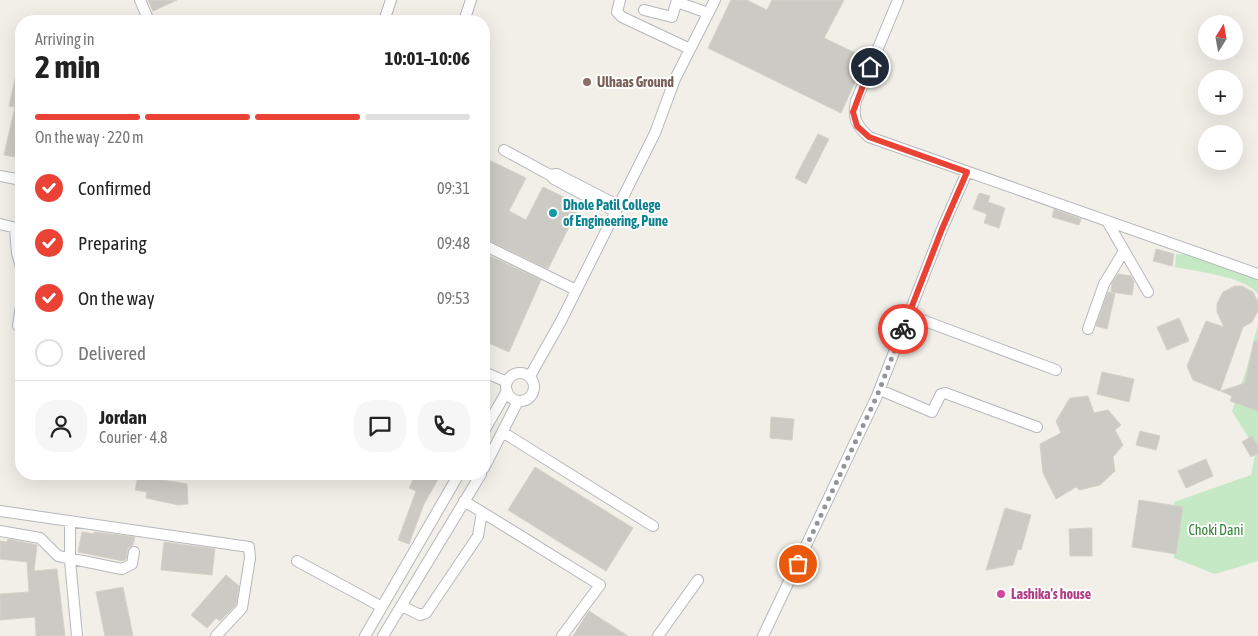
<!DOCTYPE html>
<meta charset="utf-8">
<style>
:root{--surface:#fff;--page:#f6f6f6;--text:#222;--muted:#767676;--line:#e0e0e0;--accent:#ea4335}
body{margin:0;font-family:"Asap Condensed",sans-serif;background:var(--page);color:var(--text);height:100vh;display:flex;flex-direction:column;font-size:19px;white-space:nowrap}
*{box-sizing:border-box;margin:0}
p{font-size:16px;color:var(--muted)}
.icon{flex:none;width:28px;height:28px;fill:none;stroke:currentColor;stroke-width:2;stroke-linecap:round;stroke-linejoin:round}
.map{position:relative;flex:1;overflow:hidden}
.details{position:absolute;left:15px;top:15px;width:475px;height:465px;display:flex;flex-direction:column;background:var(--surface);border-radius:20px;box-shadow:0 5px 20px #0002}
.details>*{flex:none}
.needle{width:32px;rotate:11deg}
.controls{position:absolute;left:1198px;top:15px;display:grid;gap:10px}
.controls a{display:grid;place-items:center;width:45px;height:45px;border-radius:50%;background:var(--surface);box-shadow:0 5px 20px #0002;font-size:25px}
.pin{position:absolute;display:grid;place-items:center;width:42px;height:42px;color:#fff;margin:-21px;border:2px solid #fff;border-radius:50%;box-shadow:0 1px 5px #0007}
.courier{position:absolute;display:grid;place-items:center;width:50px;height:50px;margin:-25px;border:4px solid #ea4335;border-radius:50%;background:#fff;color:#222;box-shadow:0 1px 6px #0007}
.head em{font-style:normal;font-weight:700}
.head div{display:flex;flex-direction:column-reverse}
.head{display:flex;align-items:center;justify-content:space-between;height:85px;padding:0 20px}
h1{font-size:32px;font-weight:700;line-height:38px}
.bar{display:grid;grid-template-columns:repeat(4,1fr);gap:8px 5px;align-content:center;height:60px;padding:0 20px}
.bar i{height:6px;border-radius:4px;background:var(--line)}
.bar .active{background:var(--accent)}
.bar p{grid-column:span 4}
.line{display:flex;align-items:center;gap:12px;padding:0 20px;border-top:1px solid var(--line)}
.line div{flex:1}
.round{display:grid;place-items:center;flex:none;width:52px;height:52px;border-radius:20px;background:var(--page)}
ol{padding:0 20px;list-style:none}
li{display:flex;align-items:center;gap:15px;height:55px}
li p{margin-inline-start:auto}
li .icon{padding:5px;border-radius:50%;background:var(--accent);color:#fff;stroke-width:4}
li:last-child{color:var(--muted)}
li i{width:28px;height:28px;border:2px solid var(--line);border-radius:50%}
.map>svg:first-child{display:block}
</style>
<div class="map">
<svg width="1258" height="636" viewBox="0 0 1258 636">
<rect width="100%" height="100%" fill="#f1efe8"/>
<path fill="#c5e8c5" d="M1176,254L1199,256L1258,277V294C1244,276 1198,272 1175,267Z
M1258,324V561L1215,574L1174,558V502L1251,475L1256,450L1232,411L1246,371Z"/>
<path fill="#cccac5" stroke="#d6d1c6" d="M148,0H177L153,11Z
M731,0H747L767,10L772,0H844L824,38L866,58L841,113L708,48Z
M18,66H21V158L4,155L15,107L9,106Z
M818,134L829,139L806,184L795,178Z
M489,160L526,178L509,211L526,220L543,187L580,205L548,269L484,238V171Z
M979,193L990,196L988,202L1005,208L999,228L984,223L987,214L973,209Z
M1054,209L1081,219L1079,225L1052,217Z
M1156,249L1174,254L1172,266L1153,261Z
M484,253L541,280L509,352L484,341V283L490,268L484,266Z
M1118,274L1131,276L1134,282L1132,295L1111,292L1112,283Z
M1235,286H1242L1253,292L1258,302V311L1252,322L1243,327L1220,391L1193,380L1187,366L1206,321L1224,327L1217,312V304L1223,292Z
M1108,292L1115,294L1107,329L1096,326Z
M1179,318L1189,341L1167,350L1157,327Z
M1254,341H1258V411L1230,401L1232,396L1221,391L1245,383Z
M1102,372L1134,379L1129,402L1097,394Z
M1088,396L1094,413L1108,410L1121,425L1115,430L1123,445L1113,457L1115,471L1100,485L1079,490L1076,487L1056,499L1043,473L1040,444L1061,433L1056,421L1070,398Z
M771,417L794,419L792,440L770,438Z
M1140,431L1160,436L1156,450L1136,445Z
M1252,436L1258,446V453L1251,457L1242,442Z
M1206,459L1213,476L1186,488L1178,471Z
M535,467L633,528L606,571L508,510Z
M416,474H441L424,504L409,544L398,540L416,491L409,488Z
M138,476L187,484L188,504L178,505L146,498L147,492L135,490Z
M1139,500L1183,507L1176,554L1132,547Z
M1005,508L1031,515L1021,550L1018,549L1013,565L986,570Z
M1092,528V556H1070L1069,529Z
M82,532L94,534V532L135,537L133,545L128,548L126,559L123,561L78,552Z
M8,539L37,545L34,571L57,569L65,636H36L35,617L0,620V594L29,592L27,562L0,559V541L7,542Z
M164,542L215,549L212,575L161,570Z
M226,575L239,586L236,605L220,621L216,618L207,628L191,615Z
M123,587L133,636H105L96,592Z
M589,611L628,636H573Z"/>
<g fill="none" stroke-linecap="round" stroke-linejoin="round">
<g stroke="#b5b8bc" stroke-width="12">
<path id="minor" d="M140,0L149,21
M620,0L617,12L622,17L690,49
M898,0L856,101C852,118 857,126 869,137L1258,274
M677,2L708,13
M644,10L672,17L677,0
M384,21L391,0
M464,21L471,0
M504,150L550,175
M0,176L21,180
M616,212L554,179L550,175L557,174L619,206
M1107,221L1148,292
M0,224L21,229
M15,228L17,253L21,267
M484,245L576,290
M909,315L1056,370
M18,326L21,306
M1088,329L1104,284L1124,251
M484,372L507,382
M506 387a14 14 0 1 1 28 0a14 14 0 1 1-28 0Z
M530,376L561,321L655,133L675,79L715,0
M880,390L932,412L941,394L945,393L1037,427
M484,431L507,391
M504,433L653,526
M484,468L518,401
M464,501L600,585L562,636
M0,511L249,547L250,558L242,608L216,636
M70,523V560L77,636
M0,531L40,538L58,556L122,569L132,564L134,552
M297,561L382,607
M402,606L420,615L426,613L478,536L482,512
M365,636L459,474
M383,636L481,474
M658,636L698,580
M763,636L877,396L942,229L967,172"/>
</g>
<use href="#minor" stroke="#fff" stroke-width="10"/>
</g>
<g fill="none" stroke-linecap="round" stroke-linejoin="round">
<path stroke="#929495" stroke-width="5" stroke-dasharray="0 9" d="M798,564L877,396L903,329"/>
<path stroke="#ea4335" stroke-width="6" d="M870,67L853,112L857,126L869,137L967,172L942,229L903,329"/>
</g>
<circle fill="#8d6e63" stroke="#fff" stroke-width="2" cx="587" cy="82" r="5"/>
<circle fill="#0f9aa8" stroke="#fff" stroke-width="2" cx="553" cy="213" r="5"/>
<circle fill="#d1479c" stroke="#fff" stroke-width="2" cx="1001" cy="594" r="5"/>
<g text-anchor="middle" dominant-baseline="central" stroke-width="4" stroke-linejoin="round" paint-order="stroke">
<g font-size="14" font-weight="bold" fill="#785e54" stroke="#fff" text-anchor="start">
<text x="597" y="82">Ulhaas Ground</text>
</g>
<g font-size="14" font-weight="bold" fill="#0d838f" stroke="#fff" text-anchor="start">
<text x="563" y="205">Dhole Patil College<tspan x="563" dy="16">of Engineering, Pune</tspan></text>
</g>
<g font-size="14" fill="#348238" stroke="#fff">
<text x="1216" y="530">Choki Dani</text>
</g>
<g font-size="14" font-weight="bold" fill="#b23c85" stroke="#fff" text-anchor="start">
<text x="1011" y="594">Lashika's house</text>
</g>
</g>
</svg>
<div class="controls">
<a><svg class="needle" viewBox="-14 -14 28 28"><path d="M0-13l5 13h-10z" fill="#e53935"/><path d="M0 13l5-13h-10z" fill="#767676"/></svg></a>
<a>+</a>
<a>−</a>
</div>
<div class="pin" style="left:798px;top:564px;background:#ea580c"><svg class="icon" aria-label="bag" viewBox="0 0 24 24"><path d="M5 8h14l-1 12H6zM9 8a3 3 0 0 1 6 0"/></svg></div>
<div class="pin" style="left:870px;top:67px;background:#1f2937"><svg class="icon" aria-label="home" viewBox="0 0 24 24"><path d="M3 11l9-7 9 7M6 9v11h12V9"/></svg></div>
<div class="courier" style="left:903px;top:329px"><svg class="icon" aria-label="bike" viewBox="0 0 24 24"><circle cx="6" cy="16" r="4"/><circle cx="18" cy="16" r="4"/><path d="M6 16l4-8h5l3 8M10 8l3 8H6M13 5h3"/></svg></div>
<section class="details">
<div class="head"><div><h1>2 min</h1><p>Arriving in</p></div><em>10:01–10:06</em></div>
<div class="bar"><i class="active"></i><i class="active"></i><i class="active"></i><i></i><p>On the way · 220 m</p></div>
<ol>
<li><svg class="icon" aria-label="check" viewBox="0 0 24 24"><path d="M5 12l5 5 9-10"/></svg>Confirmed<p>09:31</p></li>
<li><svg class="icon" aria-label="check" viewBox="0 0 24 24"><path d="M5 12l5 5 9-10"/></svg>Preparing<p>09:48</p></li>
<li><svg class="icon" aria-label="check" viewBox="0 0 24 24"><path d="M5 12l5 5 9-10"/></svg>On the way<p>09:53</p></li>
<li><i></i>Delivered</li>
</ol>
<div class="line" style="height:90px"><a class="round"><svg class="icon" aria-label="person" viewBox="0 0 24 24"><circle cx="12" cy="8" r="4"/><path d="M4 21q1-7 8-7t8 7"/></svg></a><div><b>Jordan</b><p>Courier · 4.8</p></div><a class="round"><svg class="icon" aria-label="chat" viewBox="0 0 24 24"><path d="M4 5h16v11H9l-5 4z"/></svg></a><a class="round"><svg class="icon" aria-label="phone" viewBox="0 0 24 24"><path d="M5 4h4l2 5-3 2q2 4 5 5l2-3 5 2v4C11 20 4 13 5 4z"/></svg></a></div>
</section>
</div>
